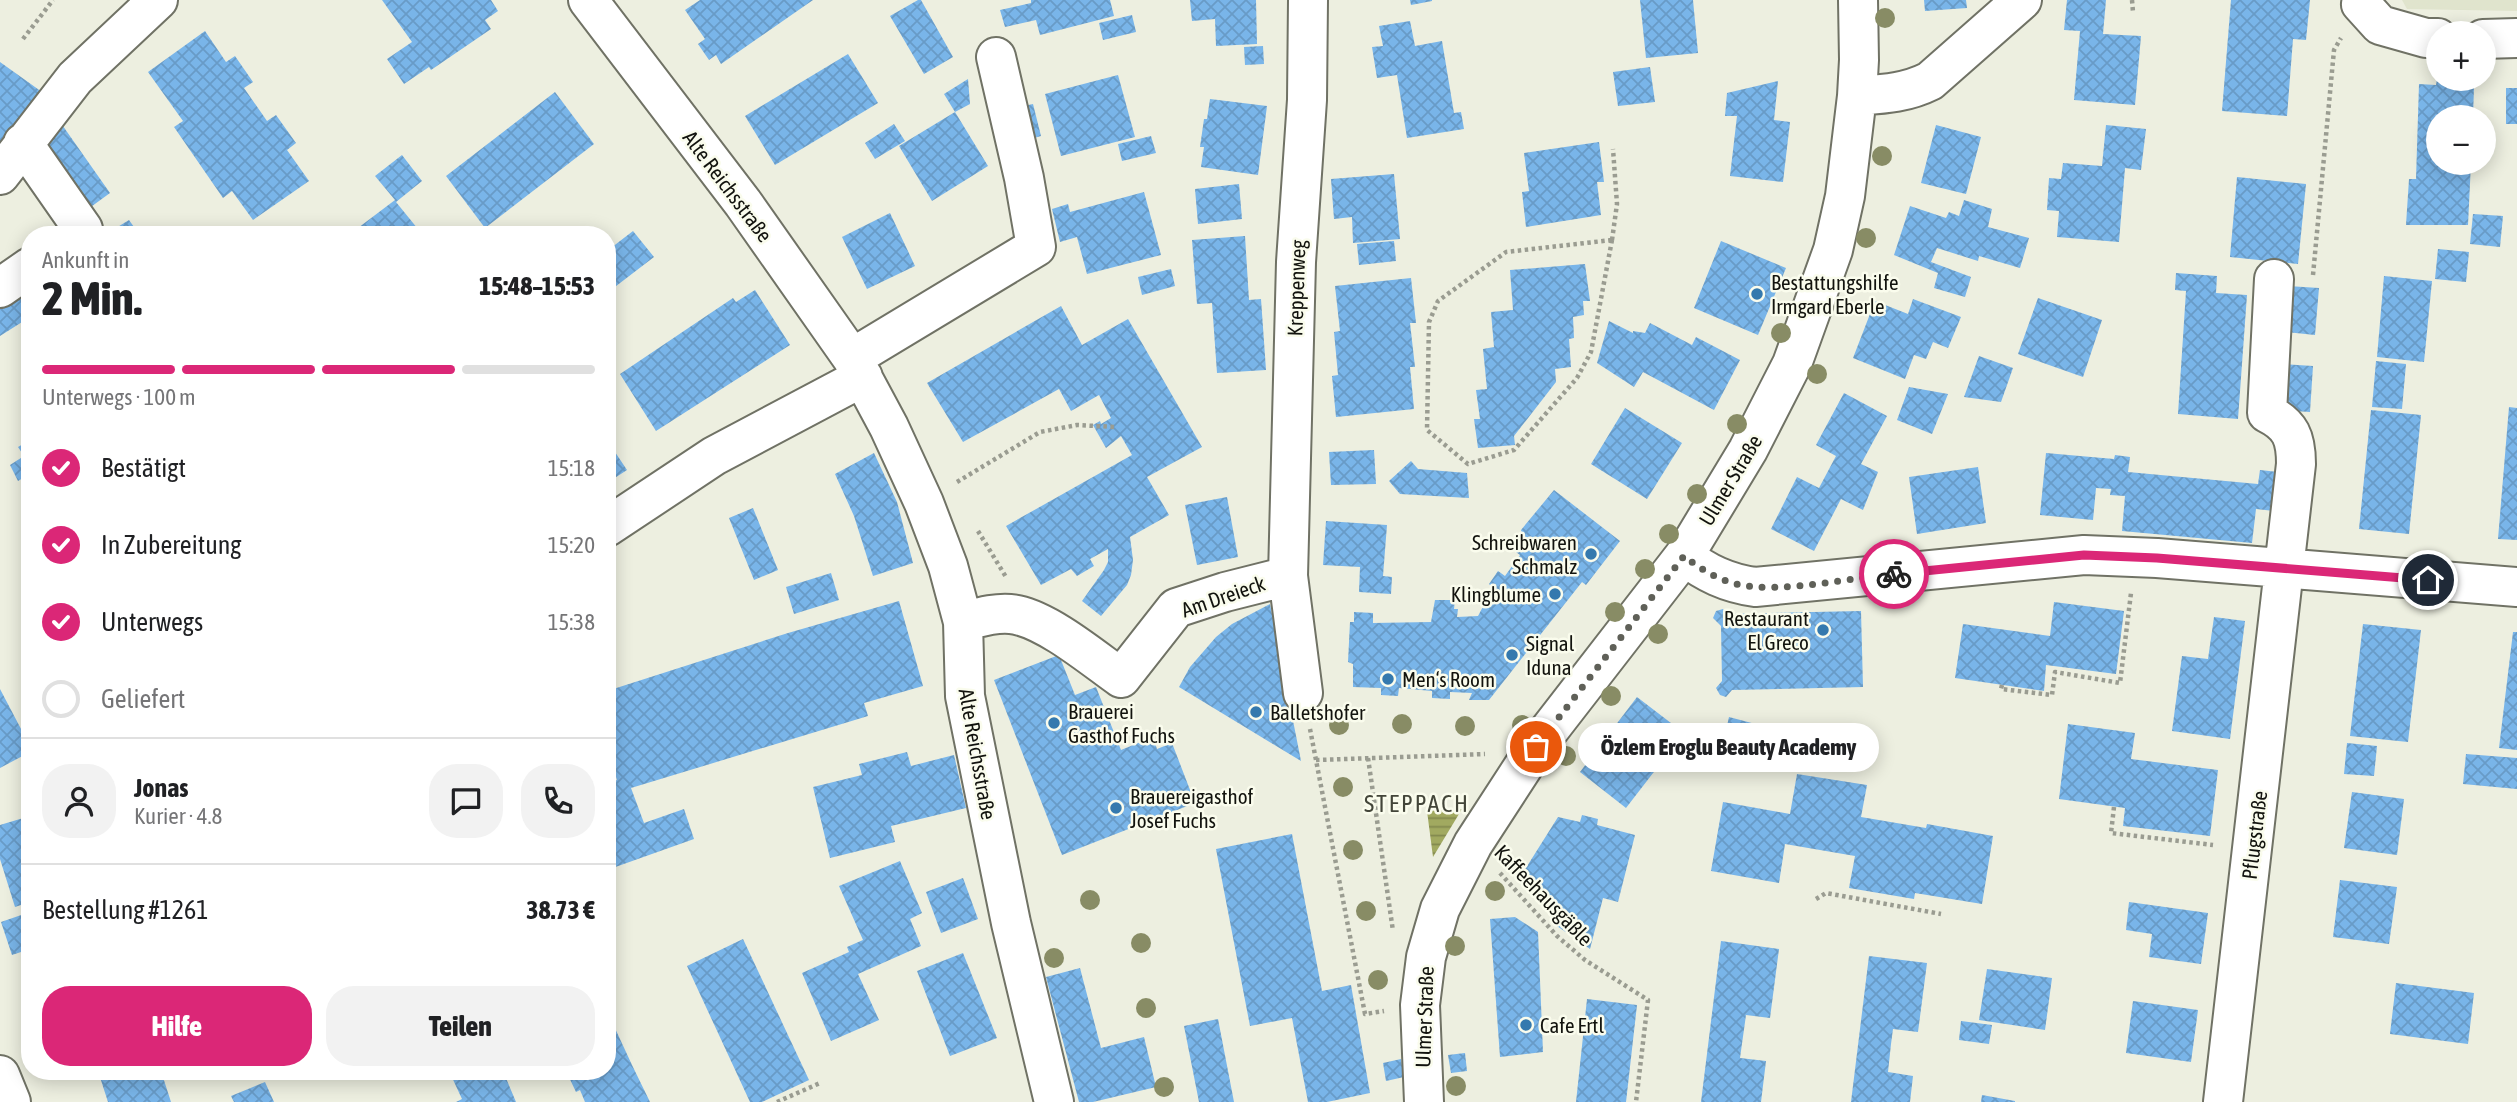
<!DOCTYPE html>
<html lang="de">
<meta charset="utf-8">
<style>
:root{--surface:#fff;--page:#f2f2f2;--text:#202124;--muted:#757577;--line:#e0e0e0;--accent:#db2777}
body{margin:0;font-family:"Asap Condensed",sans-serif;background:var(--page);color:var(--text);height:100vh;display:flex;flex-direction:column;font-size:26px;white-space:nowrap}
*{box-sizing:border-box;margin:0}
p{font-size:23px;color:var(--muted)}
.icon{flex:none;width:38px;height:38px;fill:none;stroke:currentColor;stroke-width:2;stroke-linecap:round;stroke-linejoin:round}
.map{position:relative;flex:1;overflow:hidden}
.sheet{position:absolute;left:21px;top:226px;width:595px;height:854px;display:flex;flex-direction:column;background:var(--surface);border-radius:28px;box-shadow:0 4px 18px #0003}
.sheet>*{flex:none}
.fabs{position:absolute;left:2426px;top:21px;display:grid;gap:14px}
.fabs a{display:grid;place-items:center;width:70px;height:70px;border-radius:50%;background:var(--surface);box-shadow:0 4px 18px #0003;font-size:35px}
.pin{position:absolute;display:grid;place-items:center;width:60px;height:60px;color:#fff;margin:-30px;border:4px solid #fff;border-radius:50%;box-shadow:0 2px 7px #0007}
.courier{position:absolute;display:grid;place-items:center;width:70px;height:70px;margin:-35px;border:5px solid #db2777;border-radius:50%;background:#fff;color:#222;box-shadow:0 2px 9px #0007}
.bubble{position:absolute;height:49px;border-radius:24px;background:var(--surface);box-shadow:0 4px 18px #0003;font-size:23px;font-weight:800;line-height:49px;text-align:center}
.head em{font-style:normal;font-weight:800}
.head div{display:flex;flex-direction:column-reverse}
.head{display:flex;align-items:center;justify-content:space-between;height:119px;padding:0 21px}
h1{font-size:46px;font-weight:800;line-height:52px}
.bar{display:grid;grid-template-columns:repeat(4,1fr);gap:10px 7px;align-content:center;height:84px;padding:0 21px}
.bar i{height:9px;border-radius:5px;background:var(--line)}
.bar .selected{background:var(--accent)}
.bar p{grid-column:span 4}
.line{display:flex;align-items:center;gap:18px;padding:0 21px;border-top:2px solid var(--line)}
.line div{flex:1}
.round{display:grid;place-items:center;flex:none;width:74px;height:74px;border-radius:28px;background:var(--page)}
ol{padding:0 21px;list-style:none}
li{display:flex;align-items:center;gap:21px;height:77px}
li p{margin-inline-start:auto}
li .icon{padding:7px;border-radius:50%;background:var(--accent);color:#fff;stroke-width:4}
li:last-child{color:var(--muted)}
li i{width:38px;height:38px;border:4px solid var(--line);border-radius:50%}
.action{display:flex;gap:14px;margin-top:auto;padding:14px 21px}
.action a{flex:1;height:80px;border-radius:28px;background:var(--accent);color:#fff;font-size:28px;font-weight:800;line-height:80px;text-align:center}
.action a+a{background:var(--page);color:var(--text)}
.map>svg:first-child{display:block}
</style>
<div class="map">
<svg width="2517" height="1102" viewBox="0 0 2517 1102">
<defs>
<pattern id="water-rules" width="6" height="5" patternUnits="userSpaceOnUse" patternTransform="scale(1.75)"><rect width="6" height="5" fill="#a1a960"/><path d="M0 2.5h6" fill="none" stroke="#82884e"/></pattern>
<pattern id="building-cross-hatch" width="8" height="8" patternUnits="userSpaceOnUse" patternTransform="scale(1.75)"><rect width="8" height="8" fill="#79b5e9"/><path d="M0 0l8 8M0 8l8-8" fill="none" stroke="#689bc7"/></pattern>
</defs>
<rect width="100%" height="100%" fill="#edefe0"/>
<path fill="#e0e4cd" d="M2402,0H2517V11L2407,9Z"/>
<path fill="url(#water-rules)" d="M1462,809L1433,857L1427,811Z"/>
<path fill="url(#building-cross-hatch)" d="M382,0H491L498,11L485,20L491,29L431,70L429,67L404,84L387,59L412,42Z
M700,0H813L721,64L716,55L709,60L698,44L705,39L685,10Z
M918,0H921L953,57L924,74L890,16Z
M1031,0H1110L1114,16L1040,35L1036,20L1005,27L1000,10L1031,3Z
M1190,0H1256L1257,44L1216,46L1215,19L1192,21Z
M1410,0H1432V1L1411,5Z
M1640,0H1693L1698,53L1646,58Z
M1924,0H1966L1967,8L1925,11Z
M2067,0H2106L2103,34L2141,36L2135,105L2074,100L2080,31L2064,30Z
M2231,0H2310L2306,40L2293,39L2287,116L2222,111Z
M1132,15L1136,32L1103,40L1099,23Z
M1410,21L1415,46L1442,41L1454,113L1461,112L1464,129L1407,138L1397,75L1377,78L1372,47L1383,46L1379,26Z
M205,31L226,62L235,56L253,82L244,88L267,121L276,115L296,143L287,150L309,181L253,220L232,191L223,198L174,127L183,121L148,72Z
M1263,46L1264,64L1245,65L1244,47Z
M848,54L878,103L775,165L745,116Z
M0,62L42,92L0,151Z
M1650,67L1655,102L1618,106L1613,72Z
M1118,75L1135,137L1061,156L1045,94Z
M968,79L970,104L955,112L944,94Z
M2437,79H2471V86L2474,87L2473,117H2438V163H2471L2468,225H2406L2409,179H2416L2419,84L2436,85Z
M1778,81L1774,120L1790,122L1783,182L1730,176L1737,116H1725L1727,93Z
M2506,88H2517V124H2506Z
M555,92L594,144L485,228L446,176Z
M1210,99L1267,106L1258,175L1201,167L1204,147H1200L1204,119H1207Z
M1033,104L1041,136L1024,141L1015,108Z
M955,112L988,166L932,201L899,146Z
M58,119L110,193L88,209L40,142Z
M894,124L905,141L875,159L865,143Z
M1936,125L1981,137L1966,194L1921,183Z
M2106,125L2146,129L2141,170L2125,168L2119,242L2057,237L2059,211L2047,210L2049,178L2061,179L2063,163L2102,166Z
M1151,136L1156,153L1122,161L1118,144Z
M1599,142L1604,182H1597L1601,215L1526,227L1522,192L1529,191L1524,153Z
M402,155L422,181L396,202L422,234H350L395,200L375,176Z
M1394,174L1400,239L1353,243L1352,217L1334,219L1331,179Z
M2237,177L2306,184L2298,264L2230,257Z
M1239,184L1242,219L1198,224L1195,189Z
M1144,192L1161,255L1087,274L1077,237L1060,242L1052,209L1068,204L1070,212Z
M1964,200L1992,209L1988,227L2029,238L2020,268L1979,256L1978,261L1937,248L1931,262L1971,277L1965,297L1934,288L1938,273L1894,255L1910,206L1946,218L1949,212L1959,216Z
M890,213L915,266L867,289L842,237Z
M2473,214L2503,216L2500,247L2470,244Z
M129,220L139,234H107L116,228Z
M633,231L654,257L607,293V251Z
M1245,236L1249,300L1261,299L1266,370L1217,373L1212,303L1197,304L1192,240Z
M1394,241L1396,261L1359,265L1357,244Z
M1721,241L1786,268L1758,335L1694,308Z
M2438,249L2469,252L2466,282L2435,279Z
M1585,264L1590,301H1583L1584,315L1573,317L1574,338L1569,339L1571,367L1555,369L1556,382L1514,436L1515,445L1478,448L1474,419H1480L1476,390L1487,389L1483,349L1494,347L1491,312L1513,310L1510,270Z
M1171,269L1175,286L1142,295L1138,277Z
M2176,273L2217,276L2216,293L2247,295L2238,419L2178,414L2186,291L2175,290Z
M2384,276L2432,281L2424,362L2377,357Z
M1411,278L1416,323H1410L1415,367H1410L1414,409L1336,417L1332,376L1338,375L1334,332L1340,331L1335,286Z
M30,284V317L0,336V303Z
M2288,286L2319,288L2315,335L2285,332Z
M755,290L790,345L656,431L620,374L733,298L736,302Z
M2038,298L2102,320L2083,377L2018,354Z
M1913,299L1961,317L1948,348L1933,342L1926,359L1914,355L1905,379L1853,358L1875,301L1908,314Z
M1061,306L1082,345L1128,319L1202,447L1147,477L1169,515L1130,537L1133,560L1131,575L1127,585L1101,616L1082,601L1104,570L1108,562V549L1090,559L1094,566L1077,576L1071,569L1041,585L1006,526L1132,455L1121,436L1106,448L1093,425L1100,421L1101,424L1111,418L1099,395L1071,411L1059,389L963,442L927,383Z
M1609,321L1633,333V331L1645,333L1650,323L1692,345L1696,337L1740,360L1714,410L1643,372L1634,387L1597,363Z
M1979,356L2013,368L2001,402L1964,397Z
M2376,361L2406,364L2402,409L2372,407Z
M2283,364L2313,366L2310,412L2280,410Z
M1909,387L1948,394L1932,434L1897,420Z
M1844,393L1887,416L1861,464L1878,472L1863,510L1841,499L1814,551L1771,529L1797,477L1819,488L1836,456L1816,445Z
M2509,407L2517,408V540L2498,539Z
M1625,408L1682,443L1647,499L1591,464Z
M2371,410L2421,415L2409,534L2359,529Z
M30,440V474L18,481L10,465L24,456L18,447Z
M607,440L627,470L607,483Z
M1374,450L1376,484L1331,485L1329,452Z
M874,453L897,502L913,563L873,576L854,516L835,474Z
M2046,453L2114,459L2115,455L2130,457L2128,472L2258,484L2260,470L2287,473L2283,512L2256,509L2252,543L2122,531L2125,496L2110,495L2111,489L2096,488L2093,520L2040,515Z
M1411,461L1418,469L1467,473L1469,498L1400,494L1389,481Z
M1978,467L1986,523L1917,534L1909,477Z
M1554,490L1620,541L1586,585L1582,582L1489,700H1469L1472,693L1450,692V699L1432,698V691L1399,688L1398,696L1381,695V688L1353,687V664L1348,662L1350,622H1354V612L1373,613V623L1431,622L1435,600H1455L1454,609H1458L1457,617L1478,616L1493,588L1489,584L1498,571L1505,576L1520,555L1513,550L1523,537L1521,530Z
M1227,497L1238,557L1197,565L1185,505Z
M753,508L778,570L754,580L729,518Z
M1326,521L1387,525L1383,576L1392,577L1391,594L1359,592L1360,567L1323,565Z
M831,573L839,600L794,614L786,587Z
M899,601L923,686L864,703L868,716L631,788L644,823L684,809L694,839L607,870V784L617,780L607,749V691L788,633Z
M2054,602L2124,611L2116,674L2046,665L2044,691L1955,678L1963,624L2050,636Z
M1270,604L1301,761L1179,687L1190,667L1216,637L1232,624Z
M1723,609L1728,614L1861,611L1863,687L1732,690L1726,697L1720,695L1716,688L1722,681L1721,626L1713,618L1716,611Z
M2214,617L2245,621L2230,739L2172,731L2182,656L2208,659Z
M2363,624L2421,630L2408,742L2350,736Z
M2513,632H2517V750L2499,748Z
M1059,655L1075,695L1096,687L1121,750L1153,737L1157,749L1172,743L1195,803L1062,855L994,680Z
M0,689L30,746V752L0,768Z
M1637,697L1684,733L1626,808L1580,772Z
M1729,717L1763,726L1758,748L1724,739Z
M2068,724L2135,733L2131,759L2218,770L2210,836L2123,826L2125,808L2059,799Z
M2347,743L2377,746L2374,776L2344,774Z
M907,752L911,766L954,755L966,808L891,826L895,842L830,858L813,787L862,775L859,764Z
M2466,754L2517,758V789L2463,784Z
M1797,774L1867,785L1861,817L1926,828L1927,824L1993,836L1982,904L1915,893L1914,899L1849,888L1855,856L1785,844L1779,883L1711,871L1723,802L1790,814Z
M2352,792L2404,799L2397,855L2344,848Z
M1582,815L1598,819L1597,825L1635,835L1618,902L1603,898L1590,949L1557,926L1567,915L1524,871L1558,817L1580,822Z
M30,816V902L15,907L0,859V825Z
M1292,834L1322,991L1351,985L1370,1093L1327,1102H1308L1292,1018L1250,1026L1216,849Z
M900,861L922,913L910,919L921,946L858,974L879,1020L831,1041L802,973L849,952L847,947L863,940L839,886Z
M963,878L978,919L941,933L926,892Z
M2340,880L2397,887L2389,944L2333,937Z
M2129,902L2208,913L2201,964L2149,957L2152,934L2126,930Z
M30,912V949L12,955L1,922Z
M1515,917L1538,932L1543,1052L1500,1057L1490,919Z
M743,939L809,1080L762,1102H750L687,966Z
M1721,941L1779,949L1770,1018L1746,1015L1740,1058L1766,1061L1761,1102H1701Z
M963,953L997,1038L950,1056L917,971Z
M1869,956L1927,963L1918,1032L1893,1029L1891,1044L1888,1072L1913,1076L1910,1102H1851Z
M1080,968L1101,1048L1144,1037L1156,1087L1093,1102H1079L1046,977Z
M1987,969L2052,978L2045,1030L1979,1020Z
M2396,983L2474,993L2468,1044L2390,1034Z
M1587,999L1637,1005L1626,1102H1576Z
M2133,1001L2198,1010L2191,1062L2126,1053Z
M607,1011L632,1065L650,1102H585L580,1090L576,1092L566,1071H607Z
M1218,1019L1234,1102H1199L1184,1026Z
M1961,1021L1992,1025L1989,1044L1959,1040Z
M1465,1053L1467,1071L1451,1073L1448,1055Z
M1401,1059L1404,1077L1386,1081L1383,1063Z
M98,1071H161L171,1102H108Z
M449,1071H503L516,1102H456L462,1099Z
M265,1082L274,1102H234L231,1096Z
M1982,1095L2015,1101V1102H1981Z"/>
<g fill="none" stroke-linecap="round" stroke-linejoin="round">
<g stroke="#707265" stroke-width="42">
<path id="minor" d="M588,0L743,203L852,358L889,427L924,503L948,566L963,622L965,696L1011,923L1054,1102
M2362,0L2361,4L2380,25L2426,38H2438
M2483,39L2517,38
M1857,96C1884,94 1906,93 1930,81L2022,0
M23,143L83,229L75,234
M0,175L75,78L158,0
M0,288L30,267
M852,358L1036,247L1024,178L996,57
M607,527L714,456L863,377
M1684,556C1706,573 1727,583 1755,587L2084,555L2157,558L2517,587
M1288,576L1296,262L1307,100L1308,0
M963,622C980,617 1000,611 1017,615C1050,622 1094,659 1121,678L1176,608L1225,592L1288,576L1303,693
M0,1075L11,1102
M1424,1102L1420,1005L1426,957L1440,909L1473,844L1536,747L1684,556L1748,450L1792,364L1833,250L1845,196L1857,96L1859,60L1858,0
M2223,1102L2296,464C2296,438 2291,425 2267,413L2274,279"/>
</g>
<path stroke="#9a9c91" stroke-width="4.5" stroke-dasharray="3.5 3.5" stroke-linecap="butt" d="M2132,0L2133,12
M23,39L53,0
M1612,240L1591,352L1577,378L1514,450L1468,464L1427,430L1429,322L1438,301L1506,252Z
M1612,240L1617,204L1613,149
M2313,275L2334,50L2341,38
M957,482L1040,432L1077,425L1116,427
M978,531L1006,577
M2002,685L2001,689L2052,695L2055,672L2120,683L2131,593
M1310,729L1365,1014L1384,1011
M1368,758L1393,931
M1316,760L1485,754
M2114,807L2111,833L2213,845
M1500,873L1557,936L1585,960L1648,1000L1636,1102
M1816,899L1826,893L1941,914
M777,1102L820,1083"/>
<use href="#minor" stroke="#fff" stroke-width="38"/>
</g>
<g fill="#888c65">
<circle cx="1885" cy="18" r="10"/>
<circle cx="1882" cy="156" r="10"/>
<circle cx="1866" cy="238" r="10"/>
<circle cx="1781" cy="333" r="10"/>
<circle cx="1817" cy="374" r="10"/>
<circle cx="1737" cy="424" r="10"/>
<circle cx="1697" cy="494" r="10"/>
<circle cx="1669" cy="534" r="10"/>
<circle cx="1645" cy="569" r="10"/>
<circle cx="1615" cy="612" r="10"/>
<circle cx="1658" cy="634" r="10"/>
<circle cx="1611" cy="696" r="10"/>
<circle cx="1402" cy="724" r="10"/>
<circle cx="1339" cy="725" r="10"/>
<circle cx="1522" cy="725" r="10"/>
<circle cx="1465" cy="726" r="10"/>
<circle cx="1566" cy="756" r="10"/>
<circle cx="1343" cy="787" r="10"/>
<circle cx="1353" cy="850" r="10"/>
<circle cx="1495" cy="891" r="10"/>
<circle cx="1090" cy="900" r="10"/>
<circle cx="1366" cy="911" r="10"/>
<circle cx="1141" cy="943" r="10"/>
<circle cx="1455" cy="946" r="10"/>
<circle cx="1054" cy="958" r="10"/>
<circle cx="1378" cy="980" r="10"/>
<circle cx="1146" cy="1008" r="10"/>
<circle cx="1456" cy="1086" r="10"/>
<circle cx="1164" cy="1087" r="10"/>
</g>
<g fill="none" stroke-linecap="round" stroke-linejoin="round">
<path stroke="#5f6058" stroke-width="7" stroke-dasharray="0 12.6" d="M1536,747L1684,556C1699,568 1716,579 1736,584C1777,594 1851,578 1894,574"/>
<path stroke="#db2777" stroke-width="9" d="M1894,574L2084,555L2157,558L2428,580"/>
</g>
<g fill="#3479ae" stroke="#fafced" stroke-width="2.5">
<circle cx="1757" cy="294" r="7"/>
<circle cx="1591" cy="554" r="7"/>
<circle cx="1555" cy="594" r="7"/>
<circle cx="1823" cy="630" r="7"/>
<circle cx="1512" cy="655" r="7"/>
<circle cx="1388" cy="679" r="7"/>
<circle cx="1256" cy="712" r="7"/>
<circle cx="1054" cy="723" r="7"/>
<circle cx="1116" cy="808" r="7"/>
<circle cx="1526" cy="1025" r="7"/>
</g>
<g text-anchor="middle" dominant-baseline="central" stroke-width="5" stroke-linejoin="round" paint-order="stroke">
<g font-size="21" fill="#12130e" stroke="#fafced">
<text transform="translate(728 186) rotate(53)">Alte Reichsstraße</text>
<text transform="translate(1296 288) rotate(-88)">Kreppenweg</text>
<text transform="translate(1730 480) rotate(-59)">Ulmer Straße</text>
<text transform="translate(1223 596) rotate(-19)">Am Dreieck</text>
<text transform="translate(978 754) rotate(80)">Alte Reichsstraße</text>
<text transform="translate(2254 835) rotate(-83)">Pflugstraße</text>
<text transform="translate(1544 895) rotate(46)">Kaffeehausgäßle</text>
<text transform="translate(1424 1017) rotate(-88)">Ulmer Straße</text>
</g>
<g font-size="21" fill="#12130e" stroke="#fafced" text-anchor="start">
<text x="1771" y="282">Bestattungshilfe<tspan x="1771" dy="24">Irmgard Eberle</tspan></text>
<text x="1577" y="542" text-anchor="end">Schreibwaren<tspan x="1577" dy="24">Schmalz</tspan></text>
<text x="1541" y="594" text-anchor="end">Klingblume</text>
<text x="1809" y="618" text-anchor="end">Restaurant<tspan x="1809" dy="24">El Greco</tspan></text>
<text x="1526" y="643">Signal<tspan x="1526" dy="24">Iduna</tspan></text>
<text x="1402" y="679">Men‘s Room</text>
<text x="1068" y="711">Brauerei<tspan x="1068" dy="24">Gasthof Fuchs</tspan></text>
<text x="1270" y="712">Balletshofer</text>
<text x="1130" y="796">Brauereigasthof<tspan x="1130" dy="24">Josef Fuchs</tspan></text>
<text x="1540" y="1025">Cafe Ertl</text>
</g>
<g font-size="24" letter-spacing="2" fill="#434539" stroke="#fafced">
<text x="1417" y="803">STEPPACH</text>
</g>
</g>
</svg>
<div class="fabs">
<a>+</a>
<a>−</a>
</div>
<div class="pin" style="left:1536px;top:747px;background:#ea580c"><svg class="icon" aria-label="bag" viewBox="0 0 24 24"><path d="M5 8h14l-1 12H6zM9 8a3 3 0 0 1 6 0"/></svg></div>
<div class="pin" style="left:2428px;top:580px;background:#1f2937"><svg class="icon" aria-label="home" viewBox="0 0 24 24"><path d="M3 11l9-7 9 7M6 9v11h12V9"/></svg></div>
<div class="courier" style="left:1894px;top:574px"><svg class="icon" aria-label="bike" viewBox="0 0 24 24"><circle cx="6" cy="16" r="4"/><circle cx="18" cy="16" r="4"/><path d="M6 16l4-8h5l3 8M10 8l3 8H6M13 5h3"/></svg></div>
<div class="bubble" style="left:1578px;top:723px;width:301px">Özlem Eroglu Beauty Academy</div>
<section class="sheet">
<div class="head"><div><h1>2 Min.</h1><p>Ankunft in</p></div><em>15:48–15:53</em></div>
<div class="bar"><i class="selected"></i><i class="selected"></i><i class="selected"></i><i></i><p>Unterwegs · 100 m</p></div>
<ol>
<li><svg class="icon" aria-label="check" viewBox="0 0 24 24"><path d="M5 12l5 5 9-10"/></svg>Bestätigt<p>15:18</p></li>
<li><svg class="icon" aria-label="check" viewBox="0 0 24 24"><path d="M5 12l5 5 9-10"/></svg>In Zubereitung<p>15:20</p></li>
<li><svg class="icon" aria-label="check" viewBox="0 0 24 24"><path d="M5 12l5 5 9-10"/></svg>Unterwegs<p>15:38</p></li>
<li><i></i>Geliefert</li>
</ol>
<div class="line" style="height:126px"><a class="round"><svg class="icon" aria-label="person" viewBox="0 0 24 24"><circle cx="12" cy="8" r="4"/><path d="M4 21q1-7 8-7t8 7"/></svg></a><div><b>Jonas</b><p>Kurier · 4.8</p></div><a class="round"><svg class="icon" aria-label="chat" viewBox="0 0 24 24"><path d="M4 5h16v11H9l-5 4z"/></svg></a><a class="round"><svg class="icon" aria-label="phone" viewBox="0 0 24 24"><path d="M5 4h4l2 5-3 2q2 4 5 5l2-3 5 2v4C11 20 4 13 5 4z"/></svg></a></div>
<div class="line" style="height:91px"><div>Bestellung #1261</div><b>38.73 €</b></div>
<div class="action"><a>Hilfe</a><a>Teilen</a></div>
</section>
</div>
